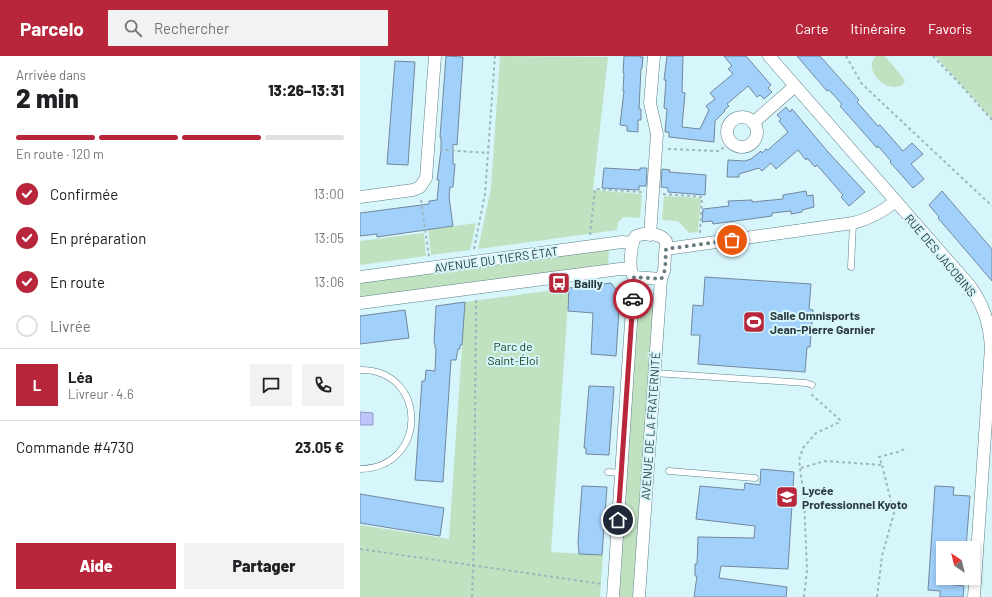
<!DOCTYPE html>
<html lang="fr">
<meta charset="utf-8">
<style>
:root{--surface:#fff;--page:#f2f2f2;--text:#202124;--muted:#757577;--line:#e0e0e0;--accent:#b8263b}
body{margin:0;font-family:Barlow,sans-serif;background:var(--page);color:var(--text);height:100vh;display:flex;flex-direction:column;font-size:15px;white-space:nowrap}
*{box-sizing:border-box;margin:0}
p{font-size:13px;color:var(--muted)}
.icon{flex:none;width:22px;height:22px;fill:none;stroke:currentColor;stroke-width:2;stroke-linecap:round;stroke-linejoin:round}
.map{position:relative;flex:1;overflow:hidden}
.drawer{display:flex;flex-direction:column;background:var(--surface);width:360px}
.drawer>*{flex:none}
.needle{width:26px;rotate:325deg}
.tools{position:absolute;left:576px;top:485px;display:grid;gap:8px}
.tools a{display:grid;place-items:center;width:44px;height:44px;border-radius:0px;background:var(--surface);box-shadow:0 2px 6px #0003;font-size:20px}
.pin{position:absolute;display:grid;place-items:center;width:34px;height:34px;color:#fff;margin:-17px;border:2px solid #fff;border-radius:50%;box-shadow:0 1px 4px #0007}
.courier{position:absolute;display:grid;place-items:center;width:40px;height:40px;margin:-20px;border:3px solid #b8263b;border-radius:50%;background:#fff;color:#222;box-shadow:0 1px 5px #0007}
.summary em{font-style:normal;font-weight:800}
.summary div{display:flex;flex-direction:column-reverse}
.summary{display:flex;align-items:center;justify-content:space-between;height:68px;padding:0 16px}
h1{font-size:26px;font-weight:800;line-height:30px}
.bar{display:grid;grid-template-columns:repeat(4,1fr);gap:6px 4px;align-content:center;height:48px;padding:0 16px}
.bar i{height:5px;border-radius:3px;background:var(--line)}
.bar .current{background:var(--accent)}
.bar p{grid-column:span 4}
.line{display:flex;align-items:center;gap:10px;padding:0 16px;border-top:1px solid var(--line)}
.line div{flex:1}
.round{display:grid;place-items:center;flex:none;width:42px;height:42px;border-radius:0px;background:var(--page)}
ol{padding:0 16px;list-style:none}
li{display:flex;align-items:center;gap:12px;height:44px}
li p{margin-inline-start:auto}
li .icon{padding:4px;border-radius:50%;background:var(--accent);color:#fff;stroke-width:4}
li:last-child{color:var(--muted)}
li i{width:22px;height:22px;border:2px solid var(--line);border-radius:50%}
.primary-button{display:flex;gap:8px;margin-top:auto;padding:8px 16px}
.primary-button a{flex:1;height:46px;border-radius:0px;background:var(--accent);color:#fff;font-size:16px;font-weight:800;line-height:46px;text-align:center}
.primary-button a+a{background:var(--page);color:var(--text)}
header{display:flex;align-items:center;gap:24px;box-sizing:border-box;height:56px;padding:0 20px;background:var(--accent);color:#fff}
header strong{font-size:19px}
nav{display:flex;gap:22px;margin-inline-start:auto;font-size:14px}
.search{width:280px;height:36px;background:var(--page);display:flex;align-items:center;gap:10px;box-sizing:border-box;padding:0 14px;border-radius:0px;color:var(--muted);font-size:15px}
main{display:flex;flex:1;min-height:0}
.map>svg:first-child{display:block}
</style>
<header>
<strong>Parcelo</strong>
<div class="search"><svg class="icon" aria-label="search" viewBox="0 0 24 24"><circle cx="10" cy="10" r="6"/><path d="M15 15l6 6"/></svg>Rechercher</div>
<nav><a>Carte</a><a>Itinéraire</a><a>Favoris</a></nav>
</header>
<main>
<section class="drawer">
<div class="summary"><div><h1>2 min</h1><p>Arrivée dans</p></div><em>13:26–13:31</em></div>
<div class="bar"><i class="current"></i><i class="current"></i><i class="current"></i><i></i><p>En route · 120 m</p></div>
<ol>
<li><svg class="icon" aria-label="check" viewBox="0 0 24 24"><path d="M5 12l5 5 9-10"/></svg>Confirmée<p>13:00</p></li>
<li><svg class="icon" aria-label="check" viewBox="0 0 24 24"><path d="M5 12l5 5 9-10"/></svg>En préparation<p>13:05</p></li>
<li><svg class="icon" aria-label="check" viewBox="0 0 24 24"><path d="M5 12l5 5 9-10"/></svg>En route<p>13:06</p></li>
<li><i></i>Livrée</li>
</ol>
<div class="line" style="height:72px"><b class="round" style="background:var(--accent);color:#fff">L</b><div><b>Léa</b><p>Livreur · 4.6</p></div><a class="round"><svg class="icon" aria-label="chat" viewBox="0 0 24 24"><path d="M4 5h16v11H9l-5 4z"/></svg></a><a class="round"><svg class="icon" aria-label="phone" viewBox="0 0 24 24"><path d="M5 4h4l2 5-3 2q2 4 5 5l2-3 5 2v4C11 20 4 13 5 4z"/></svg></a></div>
<div class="line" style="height:52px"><div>Commande #4730</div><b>23.05 €</b></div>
<div class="primary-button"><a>Aide</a><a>Partager</a></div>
</section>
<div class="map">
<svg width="632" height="541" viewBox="0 0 632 541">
<rect width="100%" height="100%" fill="#d7f6fc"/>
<path fill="#c1e2c1" d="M140,0L248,1L233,134L282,138L280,162L264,161L258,166L257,174L118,193L131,132Z
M516,0H525L545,24L543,29C540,30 536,31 534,31C520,30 504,12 516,0Z
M575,0H632V63Z
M304,140L341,142L338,176L329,177L318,165L302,164Z
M116,167L110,194L71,199L68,174Z
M64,177L66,200L0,209V185Z
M249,192L248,210L0,243V225Z
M209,232L191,496L243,499L240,541H0V469L89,483L105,246Z
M277,242L294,243L274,541H257Z"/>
<path fill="#bdc4fa" stroke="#919bc2" d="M0,356L13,357V369H0Z"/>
<path fill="#a1d0fa" stroke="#71889d" d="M86,0L103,1L97,89L93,88V108H95L93,131H90L89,141L93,170L17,181V178L0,180V157L69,148V145L77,144L79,124H77L81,94V81H80Z
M264,0H280V1H283L282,12H281L279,53H281V64H278V76L267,75V70L260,69L264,35H263L264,17H263Z
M307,0H323L322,36L325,37L322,71L340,73L349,54L346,50L355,43L350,37L373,18L368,13L372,10L364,0H386L411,29L408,32L412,36L404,43L400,39L397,41L388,30L367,48L369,50L364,54L365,55L355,65L354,86L309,81V76H305L307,53L304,52L306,24H304Z
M437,0H460L499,44L497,46L518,70L520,69L543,95L552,87L563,98L551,108L564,123L553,132L530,106L531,105L518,90L517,92L480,50L482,48L469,34L467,35Z
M35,5L55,6L48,109L27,108Z
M426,51L430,56L432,53L468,96L505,136L489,150L481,141L483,139L457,109L455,111L447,102L446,104L438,94L416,113L411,107L402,115L399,112L379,118V121H367L368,104L385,105L391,103L401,95L402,97L406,93L408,94L428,76L419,65L421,63L417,59Z
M244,112L280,114V112H287L286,130H279V134L242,132Z
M302,113L310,114L309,116L346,119L345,139L308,136V132L301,131Z
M446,135L447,140L453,139L454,151L442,154V156L431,158V155L412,157V160L353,168L352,165L342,166L343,153L369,150L368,145L392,144V146L423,143V139Z
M582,135L632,193V225L578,162L579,161L569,149Z
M345,221L451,228L449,253L453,254L450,291H447L445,316L338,308L340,279H331L333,249L343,250Z
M251,227L260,239L256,300L231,298L233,257L208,255L209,232Z
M105,246L102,289H100V293H98L96,304H91L83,426L55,424L62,325H65L66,314L75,315L76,292H75V288L74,287L76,250Z
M45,254L49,282L0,288V260Z
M229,330L254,331L249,399L226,398V392H224Z
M401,413L434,416L428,513L361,510L359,522L427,531L426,541H334L337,520H335V508H337L338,481L394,482L395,470L336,463L340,430L384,434L385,427L400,429Z
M222,430L247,431L242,499L219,498L218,486Z
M575,430L594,431L593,439L610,440L606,492H583V522H586L585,528L604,530L603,541H580V535L568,534Z
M0,438L84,452L80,480L0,467Z"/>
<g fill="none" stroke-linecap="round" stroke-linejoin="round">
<g stroke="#5c8088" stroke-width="7">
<path id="lane" d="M491,211L493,167
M0,314C68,313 69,412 0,413
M294,317L446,327L452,329
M309,415L395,422
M248,416L261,417"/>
</g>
<g stroke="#5c8088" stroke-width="13">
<path id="street" d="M409,0L610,230C624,250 629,266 631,291L614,541
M367 76a15 15 0 1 1 30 0a15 15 0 1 1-30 0Z
M393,67L435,30
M0,141L53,134L60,131L66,122L75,0
M283,178C292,179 300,177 306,185L304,215L301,223L274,221C268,214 271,192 274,183L276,180Z
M290,179L297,78L290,47L294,0
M306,193L493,167C510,163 522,156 536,145
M0,221L262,186L273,187
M0,247L260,213H271
M253,541L274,221
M279,541L301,223"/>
</g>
<path stroke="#9db7bc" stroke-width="2" stroke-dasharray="3 3" stroke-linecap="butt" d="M486,0L502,28L632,150
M573,0L599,27L632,64
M80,92L85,94L128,97
M308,93L359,95L371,86
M303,138L342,141L340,177
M61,144L69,201
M230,179L235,133L282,136
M114,193L125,138L135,0
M441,412L465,405L522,409L519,401L541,395L544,393
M0,493L242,528
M112,541L114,484L116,243
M444,541L447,514L444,442L439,404L443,392L456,377L480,366V364L451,338
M517,541L522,500L534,457L522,409"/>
<use href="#lane" stroke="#fff" stroke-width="6"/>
<use href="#street" stroke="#fff" stroke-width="12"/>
</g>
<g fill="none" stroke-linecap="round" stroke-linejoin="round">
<path stroke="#677c80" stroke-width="4" stroke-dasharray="0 7.2" d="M273,243L274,221L301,223C307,215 305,202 306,193L372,184"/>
<path stroke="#b8263b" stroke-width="5" d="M258,464L273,243"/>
</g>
<defs>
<g id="bus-square" transform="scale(1.15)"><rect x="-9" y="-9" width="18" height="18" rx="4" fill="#b8263b" stroke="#d7f6fc"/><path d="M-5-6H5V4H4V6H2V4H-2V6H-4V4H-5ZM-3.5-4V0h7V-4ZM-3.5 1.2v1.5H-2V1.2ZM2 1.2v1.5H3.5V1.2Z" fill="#fff"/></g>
<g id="stadium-square" transform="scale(1.15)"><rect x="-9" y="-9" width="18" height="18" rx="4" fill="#b8263b" stroke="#d7f6fc"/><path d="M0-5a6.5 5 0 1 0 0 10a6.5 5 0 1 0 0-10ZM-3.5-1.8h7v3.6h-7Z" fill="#fff"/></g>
<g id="school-square" transform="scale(1.15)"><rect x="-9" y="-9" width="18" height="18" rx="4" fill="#b8263b" stroke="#d7f6fc"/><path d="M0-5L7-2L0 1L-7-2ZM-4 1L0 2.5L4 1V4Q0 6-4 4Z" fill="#fff"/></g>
</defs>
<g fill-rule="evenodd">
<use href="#bus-square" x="199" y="227"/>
<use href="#stadium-square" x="394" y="266"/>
<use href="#school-square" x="427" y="441"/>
</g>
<g text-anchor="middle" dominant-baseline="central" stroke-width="4" stroke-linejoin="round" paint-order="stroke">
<g font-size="12" fill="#2b3b3e" stroke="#d7f6fc">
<text transform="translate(581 199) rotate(50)">RUE DES JACOBINS</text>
<text transform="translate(136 203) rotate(-8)">AVENUE DU TIERS ÉTAT</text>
<text transform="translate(290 370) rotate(-86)">AVENUE DE LA FRATERNITÉ</text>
</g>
<g font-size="12" font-weight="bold" fill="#2b3b3e" stroke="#d7f6fc" text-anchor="start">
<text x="214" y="227">Bailly</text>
<text x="410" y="259">Salle Omnisports<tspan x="410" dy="14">Jean-Pierre Garnier</tspan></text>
<text x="442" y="434">Lycée<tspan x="442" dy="14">Professionnel Kyoto</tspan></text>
</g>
<g font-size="12" fill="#0c3b12" stroke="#d7f6fc">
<text x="153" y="290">Parc de<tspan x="153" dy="14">Saint-Éloi</tspan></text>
</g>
</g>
</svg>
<div class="tools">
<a><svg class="needle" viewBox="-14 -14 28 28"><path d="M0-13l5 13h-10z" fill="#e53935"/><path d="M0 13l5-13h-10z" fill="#757577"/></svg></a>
</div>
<div class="pin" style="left:372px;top:184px;background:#ea580c"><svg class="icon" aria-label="bag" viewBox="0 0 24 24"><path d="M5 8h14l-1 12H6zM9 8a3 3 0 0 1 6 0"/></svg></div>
<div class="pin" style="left:258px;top:464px;background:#1f2937"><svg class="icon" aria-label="home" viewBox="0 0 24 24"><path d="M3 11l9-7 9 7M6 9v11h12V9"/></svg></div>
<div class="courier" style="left:273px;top:243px"><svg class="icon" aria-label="car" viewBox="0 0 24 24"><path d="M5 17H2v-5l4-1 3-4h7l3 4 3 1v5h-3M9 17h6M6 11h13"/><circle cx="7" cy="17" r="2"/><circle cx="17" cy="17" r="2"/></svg></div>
</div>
</main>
